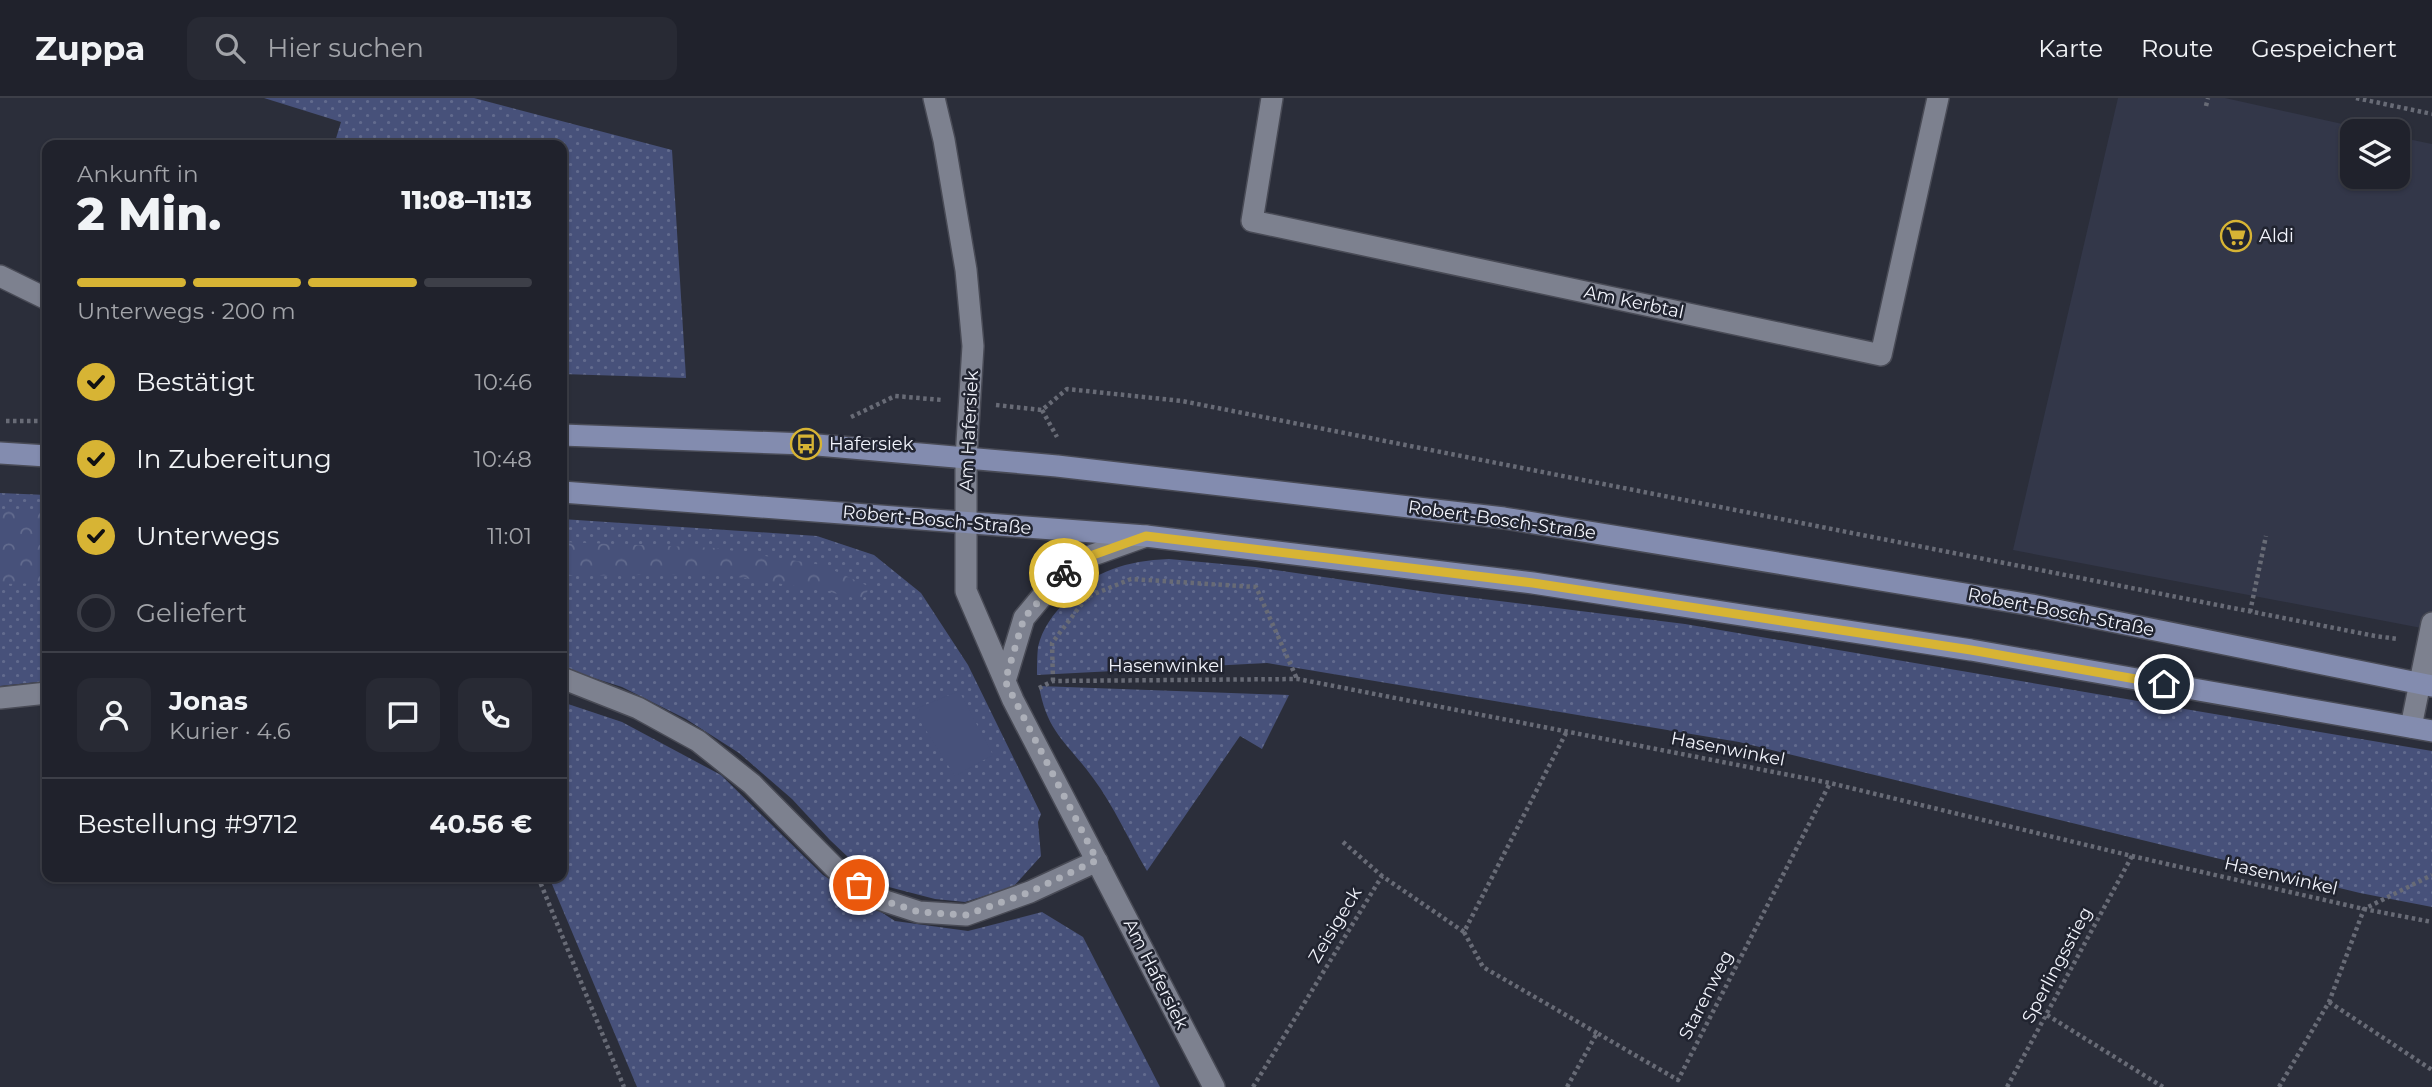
<!DOCTYPE html>
<html lang="de">
<meta charset="utf-8">
<style>
:root{--surface:#20222c;--page:#282a34;--text:#f1f3f6;--muted:#a2a4a9;--line:#3d3f48;--accent:#d7b434}
body{margin:0;font-family:Montserrat,sans-serif;background:var(--page);color:var(--text);height:100vh;display:flex;flex-direction:column;font-size:26px;white-space:nowrap}
*{box-sizing:border-box;margin:0}
p{font-size:23px;color:var(--muted)}
.icon{flex:none;width:38px;height:38px;fill:none;stroke:currentColor;stroke-width:2;stroke-linecap:round;stroke-linejoin:round}
.map{position:relative;flex:1;overflow:hidden}
.details{position:absolute;left:42px;top:42px;width:525px;height:742px;display:flex;flex-direction:column;background:var(--surface);border-radius:14px;box-shadow:0 2px 5px #0004,0 0 0 2px var(--line)}
.details>*{flex:none}
.buttons{position:absolute;left:2340px;top:21px;display:grid;gap:14px}
.buttons a{display:grid;place-items:center;width:70px;height:70px;border-radius:14px;background:var(--surface);box-shadow:0 2px 5px #0004,0 0 0 2px var(--line);font-size:35px}
.pin{position:absolute;display:grid;place-items:center;width:60px;height:60px;color:#fff;margin:-30px;border:4px solid #fff;border-radius:50%;box-shadow:0 2px 7px #0007}
.courier{position:absolute;display:grid;place-items:center;width:70px;height:70px;margin:-35px;border:5px solid #d7b434;border-radius:50%;background:#fff;color:#222;box-shadow:0 2px 9px #0007}
.headline em{font-style:normal;font-weight:800}
.headline div{display:flex;flex-direction:column-reverse}
.headline{display:flex;align-items:center;justify-content:space-between;height:119px;padding:0 35px}
h1{font-size:46px;font-weight:800;line-height:52px}
.bar{display:grid;grid-template-columns:repeat(4,1fr);gap:10px 7px;align-content:center;height:84px;padding:0 35px}
.bar i{height:9px;border-radius:5px;background:var(--line)}
.bar .active{background:var(--accent)}
.bar p{grid-column:span 4}
.line{display:flex;align-items:center;gap:18px;padding:0 35px;border-top:2px solid var(--line)}
.line div{flex:1}
.round{display:grid;place-items:center;flex:none;width:74px;height:74px;border-radius:14px;background:var(--page)}
ol{padding:0 35px;list-style:none}
li{display:flex;align-items:center;gap:21px;height:77px}
li p{margin-inline-start:auto}
li .icon{padding:7px;border-radius:50%;background:var(--accent);color:#111;stroke-width:4}
li:last-child{color:var(--muted)}
li i{width:38px;height:38px;border:4px solid var(--line);border-radius:50%}
header{display:flex;align-items:center;gap:42px;box-sizing:border-box;height:98px;padding:0 35px;background:var(--surface);border-bottom:2px solid var(--line)}
header strong{font-size:33px}
nav{display:flex;gap:38px;margin-inline-start:auto;font-size:24px}
.search{width:490px;height:63px;background:var(--page);display:flex;align-items:center;gap:18px;box-sizing:border-box;padding:0 24px;border-radius:14px;color:var(--muted);font-size:26px}
.map>svg:first-child{display:block}
</style>
<header>
<strong>Zuppa</strong>
<div class="search"><svg class="icon" aria-label="search" viewBox="0 0 24 24"><circle cx="10" cy="10" r="6"/><path d="M15 15l6 6"/></svg>Hier suchen</div>
<nav><a>Karte</a><a>Route</a><a>Gespeichert</a></nav>
</header>
<div class="map">
<svg width="2432" height="989" viewBox="0 0 2432 989">
<defs>
<pattern id="grass-dots" width="8" height="8" patternUnits="userSpaceOnUse" patternTransform="scale(1.75)"><rect width="8" height="8" fill="#47517a"/><path d="M2 2h.1M6 6h.1" fill="none" stroke="#626b8e" stroke-width="1.8" stroke-linecap="round"/></pattern>
<pattern id="forest-crowns" width="20" height="18" patternUnits="userSpaceOnUse" patternTransform="scale(1.75)"><rect width="20" height="18" fill="#47517a"/><path d="M2 6a3 3 0 1 1 6 0M12 15a3 3 0 1 1 6 0" fill="none" stroke="#626b8e"/></pattern>
</defs>
<rect width="100%" height="100%" fill="#2b2e3a"/>
<path fill="#333749" d="M2118,0H2225L2374,33H2352V79H2398V39L2432,46V532L2013,452Z"/>
<path fill="url(#grass-dots)" d="M264,0H474L672,52L686,280L562,276V47H334L341,24Z
M0,395L47,397V583L0,588Z
M562,421L817,438L874,457L921,495L968,567L1041,716L1038,724L1041,758L1013,789L965,804L935,801L885,788L867,777L830,742L792,701L739,655L686,621L622,589L562,570Z
M1169,461L1255,469L1434,495L1685,526L2432,653V809L2360,795L1739,644L1267,565L1037,577C1037,568 1037,558 1038,549C1042,531 1053,516 1066,503C1095,472 1126,463 1169,461Z
M1039,588L1289,597L1262,651L1240,638L1147,773C1129,743 1114,708 1093,680C1067,644 1047,635 1039,588Z
M562,604L622,624L721,677L823,777L895,823L968,833L1042,814L1083,839L1160,989H637L549,779H562Z"/>
<path fill="url(#forest-crowns)" d="M0,412L47,415V485L0,486Z
M562,444L716,450L822,467L870,489L862,502L826,493L719,476L562,478Z"/>
<path fill="#47517a" d="M959,593L993,657L955,678L913,612Z"/>
<g fill="none" stroke-linecap="round" stroke-linejoin="round">
<g stroke="#494b56" stroke-width="24">
<path id="lane" d="M562,580L638,610L698,643L752,686L838,773L879,801L919,814L966,817L1030,794L1097,763
M0,600L47,595
M2411,629L2432,525"/>
</g>
<g stroke="#494b56" stroke-width="24">
<path id="street" d="M934,0L944,42L966,172L973,248L966,361V493L1013,602L1214,989
M1272,0L1252,123L1881,257L1938,0
M0,178L47,201
M1005,583L1024,520L1059,478L1093,457L1146,438"/>
</g>
<g stroke="#494b56" stroke-width="24">
<path id="secondary" d="M562,337L806,346L1057,368L1504,420L2032,507L2432,588
M0,355L47,358
M562,394L1146,438L1533,485L1971,552L2432,633"/>
</g>
<path stroke="#686b76" stroke-width="4.5" stroke-dasharray="3.5 3.5" stroke-linecap="butt" d="M2356,0L2432,16
M2206,8L2208,0
M996,307L1042,312L1067,291L1182,303L2375,538L2398,541
M1042,312L1057,339
M851,319L895,298L942,302
M6,323H47
M2250,514L2266,438
M1053,583L1052,545L1087,499L1131,481L1256,489L1297,581
M1039,590L1053,583L1298,581L1830,685L2132,758L2364,811L2432,824
M1343,744L1382,778
M538,779L624,989
M1464,834L1483,869L1597,935
M2329,904L2432,972
M2047,917L2163,989
M1253,989L1382,778L1464,834L1567,633
M1567,989L1597,935L1678,982L1830,685
M2007,989L2132,758
M2279,989L2329,904L2364,811L2432,777"/>
<use href="#lane" stroke="#7d818f" stroke-width="21"/>
<use href="#street" stroke="#7d818f" stroke-width="21"/>
<use href="#secondary" stroke="#838caf" stroke-width="21"/>
</g>
<g fill="none" stroke-linecap="round" stroke-linejoin="round">
<path stroke="#acafb8" stroke-width="7" stroke-dasharray="0 12.6" d="M859,787L879,801L919,814L966,817L1030,794L1097,762L1005,583L1024,520L1064,475"/>
<path stroke="#d7b434" stroke-width="9" d="M1064,475L1093,457L1146,438L1533,485L1971,552L2164,586"/>
</g>
<defs>
<g id="supermarket-ring" transform="scale(1.575)"><circle r="9.5" fill="#212430" stroke="#d7b434" stroke-width="1.5"/><path d="M-6-5.5h2.5l.6 2H6L4.5 2H-2.5L-4.4-4H-6ZM-1.5 3.2a1.3 1.3 0 1 0 .1 0ZM3 3.2a1.3 1.3 0 1 0 .1 0Z" fill="#d7b434"/></g>
<g id="bus-ring" transform="scale(1.575)"><circle r="9.5" fill="#212430" stroke="#d7b434" stroke-width="1.5"/><path d="M-5-6H5V4H4V6H2V4H-2V6H-4V4H-5ZM-3.5-4V0h7V-4ZM-3.5 1.2v1.5H-2V1.2ZM2 1.2v1.5H3.5V1.2Z" fill="#d7b434"/></g>
</defs>
<g fill-rule="evenodd">
<use href="#supermarket-ring" x="2236" y="138"/>
<use href="#bus-ring" x="806" y="346"/>
</g>
<g text-anchor="middle" dominant-baseline="central" stroke-width="5" stroke-linejoin="round" paint-order="stroke">
<g font-size="18" fill="#f2f4fc" stroke="#212430" text-anchor="start">
<text x="2259" y="138">Aldi</text>
<text x="829" y="346">Hafersiek</text>
</g>
<g font-size="18" fill="#f2f4fc" stroke="#212430">
<text transform="translate(1634 204) rotate(12)">Am Kerbtal</text>
<text transform="translate(969 333) rotate(-87)">Am Hafersiek</text>
<text transform="translate(937 422) rotate(5)">Robert-Bosch-Straße</text>
<text transform="translate(1502 422) rotate(8)">Robert-Bosch-Straße</text>
<text transform="translate(2061 514) rotate(11)">Robert-Bosch-Straße</text>
<text x="1166" y="568">Hasenwinkel</text>
<text transform="translate(1728 651) rotate(11)">Hasenwinkel</text>
<text transform="translate(2281 778) rotate(13)">Hasenwinkel</text>
<text transform="translate(1335 827) rotate(-59)">Zeisigeck</text>
<text transform="translate(2057 867) rotate(-62)">Sperlingsstieg</text>
<text transform="translate(1156 876) rotate(63)">Am Hafersiek</text>
<text transform="translate(1706 897) rotate(-63)">Starenweg</text>
</g>
</g>
</svg>
<div class="buttons">
<a><svg class="icon" aria-label="layers" viewBox="0 0 24 24"><path d="M12 4l9 5-9 5-9-5zM3 14l9 5 9-5"/></svg></a>
</div>
<div class="pin" style="left:859px;top:787px;background:#ea580c"><svg class="icon" aria-label="bag" viewBox="0 0 24 24"><path d="M5 8h14l-1 12H6zM9 8a3 3 0 0 1 6 0"/></svg></div>
<div class="pin" style="left:2164px;top:586px;background:#1f2937"><svg class="icon" aria-label="home" viewBox="0 0 24 24"><path d="M3 11l9-7 9 7M6 9v11h12V9"/></svg></div>
<div class="courier" style="left:1064px;top:475px"><svg class="icon" aria-label="bike" viewBox="0 0 24 24"><circle cx="6" cy="16" r="4"/><circle cx="18" cy="16" r="4"/><path d="M6 16l4-8h5l3 8M10 8l3 8H6M13 5h3"/></svg></div>
<section class="details">
<div class="headline"><div><h1>2 Min.</h1><p>Ankunft in</p></div><em>11:08–11:13</em></div>
<div class="bar"><i class="active"></i><i class="active"></i><i class="active"></i><i></i><p>Unterwegs · 200 m</p></div>
<ol>
<li><svg class="icon" aria-label="check" viewBox="0 0 24 24"><path d="M5 12l5 5 9-10"/></svg>Bestätigt<p>10:46</p></li>
<li><svg class="icon" aria-label="check" viewBox="0 0 24 24"><path d="M5 12l5 5 9-10"/></svg>In Zubereitung<p>10:48</p></li>
<li><svg class="icon" aria-label="check" viewBox="0 0 24 24"><path d="M5 12l5 5 9-10"/></svg>Unterwegs<p>11:01</p></li>
<li><i></i>Geliefert</li>
</ol>
<div class="line" style="height:126px"><a class="round"><svg class="icon" aria-label="person" viewBox="0 0 24 24"><circle cx="12" cy="8" r="4"/><path d="M4 21q1-7 8-7t8 7"/></svg></a><div><b>Jonas</b><p>Kurier · 4.6</p></div><a class="round"><svg class="icon" aria-label="chat" viewBox="0 0 24 24"><path d="M4 5h16v11H9l-5 4z"/></svg></a><a class="round"><svg class="icon" aria-label="phone" viewBox="0 0 24 24"><path d="M5 4h4l2 5-3 2q2 4 5 5l2-3 5 2v4C11 20 4 13 5 4z"/></svg></a></div>
<div class="line" style="height:91px"><div>Bestellung #9712</div><b>40.56 €</b></div>
</section>
</div>
